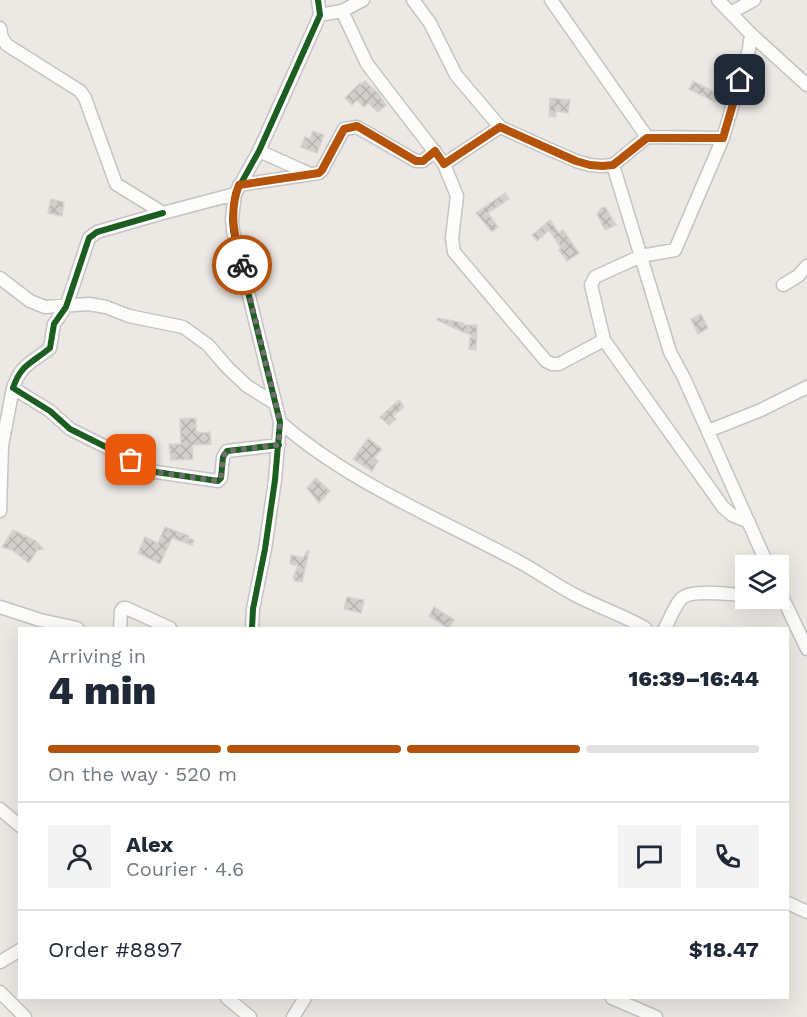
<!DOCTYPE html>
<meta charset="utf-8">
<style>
:root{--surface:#fff;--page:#f2f2f3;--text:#1f2937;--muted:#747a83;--line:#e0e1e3;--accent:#b45309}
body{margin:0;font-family:"Work Sans",sans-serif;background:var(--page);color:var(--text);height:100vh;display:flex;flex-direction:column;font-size:22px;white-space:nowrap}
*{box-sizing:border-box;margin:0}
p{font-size:20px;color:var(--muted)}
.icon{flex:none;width:33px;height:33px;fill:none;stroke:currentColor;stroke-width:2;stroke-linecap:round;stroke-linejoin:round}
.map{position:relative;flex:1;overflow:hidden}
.side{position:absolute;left:18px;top:627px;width:771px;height:372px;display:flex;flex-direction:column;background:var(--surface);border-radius:0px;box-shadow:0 6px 24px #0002}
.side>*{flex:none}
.fabs{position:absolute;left:735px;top:555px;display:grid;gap:12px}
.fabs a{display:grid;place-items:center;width:54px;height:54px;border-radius:0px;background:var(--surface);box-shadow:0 6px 24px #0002;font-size:30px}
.pin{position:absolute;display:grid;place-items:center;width:51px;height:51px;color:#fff;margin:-26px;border-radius:12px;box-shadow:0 3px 9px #0006}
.courier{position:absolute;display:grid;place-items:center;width:60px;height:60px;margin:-30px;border:4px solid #b45309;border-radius:50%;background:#fff;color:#222;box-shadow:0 2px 8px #0007}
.head em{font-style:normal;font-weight:800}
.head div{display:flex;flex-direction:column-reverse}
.head{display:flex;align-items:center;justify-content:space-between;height:102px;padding:0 30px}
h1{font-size:39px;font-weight:800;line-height:45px}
.bar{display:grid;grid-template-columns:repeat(4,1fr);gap:9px 6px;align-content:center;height:72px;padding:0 30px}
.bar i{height:8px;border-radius:4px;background:var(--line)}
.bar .on{background:var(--accent)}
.bar p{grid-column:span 4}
.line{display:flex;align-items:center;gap:15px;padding:0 30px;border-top:2px solid var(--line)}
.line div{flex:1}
.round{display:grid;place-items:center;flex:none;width:63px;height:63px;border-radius:0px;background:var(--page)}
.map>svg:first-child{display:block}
</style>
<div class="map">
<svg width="807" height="1017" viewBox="0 0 807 1017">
<defs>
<pattern id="building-cross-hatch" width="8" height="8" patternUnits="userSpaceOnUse" patternTransform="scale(1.5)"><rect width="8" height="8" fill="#d1cecb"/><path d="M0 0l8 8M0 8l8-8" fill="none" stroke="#b4b1af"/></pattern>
</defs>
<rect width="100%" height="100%" fill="#ece8e4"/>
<path fill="url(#building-cross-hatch)" stroke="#d7d4d0" stroke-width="1.5" d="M365,81L378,93L386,105L378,112L368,103L364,107L357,100L352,105L345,98L360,83L361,84Z
M693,81L718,94L715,102L689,89Z
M550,98L570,100L568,113L556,111V117L549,116Z
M313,131L324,135L317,153L301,147L305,137L310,139Z
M505,193L509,199L488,213L498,227L492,232L476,213Z
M51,199L64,202L62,216L48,213Z
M605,207L616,225L605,230L597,214L601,208Z
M550,220L559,233L563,230L579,253L567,261L559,250L561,248L549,230L537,241L532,235Z
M701,314L708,328L698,334L691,319Z
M438,318L464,323V325H477L476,350L469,349L470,337H473L470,334L463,332L437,320Z
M399,400L404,407L393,416L396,419L389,425L380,417Z
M196,418V431L200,433L210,432L211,444L192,445L193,459L171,460L169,444H181L180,419Z
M368,438L382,449L374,458L378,461L372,471L353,459Z
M316,478L330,491L319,503L307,488Z
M165,527L189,536L188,538L194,540L192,545L172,538L160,564L138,553L145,537L158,543Z
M13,530L36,541L43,549L37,550L29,563L12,550L2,547Z
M307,551H309L302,582L295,581L293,577L298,566L290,564L291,555L303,558Z
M347,597L364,600L361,613L344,609Z
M434,607L454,620L448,628L429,616Z"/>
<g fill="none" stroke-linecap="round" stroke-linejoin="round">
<g stroke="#c5c4c5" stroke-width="15">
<path id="minor" d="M413,0L430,23L456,75L500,127L542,146L576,161L590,165L602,166L613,165L647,137L723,138L749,49L751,34
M551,0L647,137
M718,0L751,34L807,85
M342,11L367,64L444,164L457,196L452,238L454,252L546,361L552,364H559L604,340
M732,12L754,0
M320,15L342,11L363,0
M0,28L2,38L7,45L80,91L85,98L116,184L163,213L235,194
M723,138L675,250L641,256L595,277L591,285L604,340L723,507L732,515L749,522
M259,151L308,173
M444,164L500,127
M613,165L670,352L684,378L768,566
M239,185L319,173L322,170L344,129L357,127L416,161H423L435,151
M163,213L97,232L89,238L66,307L54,324L50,348C32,363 21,364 13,388L50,411L70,429L156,472L218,481L221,478L223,457L227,451L279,445
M0,278L30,301L45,307L89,304L106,307L129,316L183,327L208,345L227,367L247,386L276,404
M783,285L798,276L807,266
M280,422C347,481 433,516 512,558C534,569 554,584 575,595C598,607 623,615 645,628
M708,431L761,410L807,387
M0,511L2,446L13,388
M778,588L807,649
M0,607L40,620L77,628
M120,628L121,611L123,608H126L170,628
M252,628L253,609L265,549L275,480L280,422L233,231L232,219L235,194L259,151L320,15L318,0
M665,628C670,619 674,607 681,599C690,588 731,595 746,595
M0,809L20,826
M788,903L807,912
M0,962L20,950
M0,992L25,1017
M227,998L250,1017
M612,998L656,1017
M293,1017L305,998"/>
</g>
<use href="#minor" stroke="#fcfcfb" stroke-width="12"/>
<g stroke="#fff" stroke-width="10">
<path id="cycleway" d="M163,213L97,232L89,238L66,307L54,324L50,348C32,363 21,364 13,388L50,411L70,429L156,472L218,481L221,478L223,457L227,451L279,445
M252,628L253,609L265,549L275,480L280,422L233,231L232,219L235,194L259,151L320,15L318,0"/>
</g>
<use href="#cycleway" stroke="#1b5e20" stroke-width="6"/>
</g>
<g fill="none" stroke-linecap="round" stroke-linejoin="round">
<path stroke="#706f6e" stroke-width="6" stroke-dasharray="0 10.8" d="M131,460L156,472L218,481L221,478L223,457L226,451L279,445L280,422L276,404L242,265"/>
<path stroke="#b45309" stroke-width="8" d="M242,265C235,238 228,212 239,185L319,173L322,170L344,129L357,126L416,161H423L435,151L444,164L500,127L576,161L590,165L602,166L613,165L647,138H723L740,80"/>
</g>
</svg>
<div class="fabs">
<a><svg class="icon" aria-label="layers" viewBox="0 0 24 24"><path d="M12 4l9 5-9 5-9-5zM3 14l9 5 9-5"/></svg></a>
</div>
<div class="pin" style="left:131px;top:460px;background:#ea580c"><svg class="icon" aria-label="bag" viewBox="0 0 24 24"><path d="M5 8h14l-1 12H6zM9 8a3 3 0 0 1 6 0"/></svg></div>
<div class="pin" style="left:740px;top:80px;background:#1f2937"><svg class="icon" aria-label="home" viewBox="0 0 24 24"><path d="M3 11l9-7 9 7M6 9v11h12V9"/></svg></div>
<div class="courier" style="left:242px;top:265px"><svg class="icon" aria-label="bike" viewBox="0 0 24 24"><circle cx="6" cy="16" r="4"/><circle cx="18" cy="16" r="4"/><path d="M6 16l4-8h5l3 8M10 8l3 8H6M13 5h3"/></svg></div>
<section class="side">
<div class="head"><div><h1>4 min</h1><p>Arriving in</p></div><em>16:39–16:44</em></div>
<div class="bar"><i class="on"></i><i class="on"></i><i class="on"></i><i></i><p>On the way · 520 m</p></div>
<div class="line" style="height:108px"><a class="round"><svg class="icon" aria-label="person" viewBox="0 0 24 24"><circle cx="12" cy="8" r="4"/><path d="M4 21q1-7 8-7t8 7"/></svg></a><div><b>Alex</b><p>Courier · 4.6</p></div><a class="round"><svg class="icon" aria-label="chat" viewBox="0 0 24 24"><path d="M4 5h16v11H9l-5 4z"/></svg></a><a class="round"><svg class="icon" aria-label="phone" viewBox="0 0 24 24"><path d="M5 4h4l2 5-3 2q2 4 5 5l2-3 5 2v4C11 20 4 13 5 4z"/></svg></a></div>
<div class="line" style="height:78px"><div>Order #8897</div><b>$18.47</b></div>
</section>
</div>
